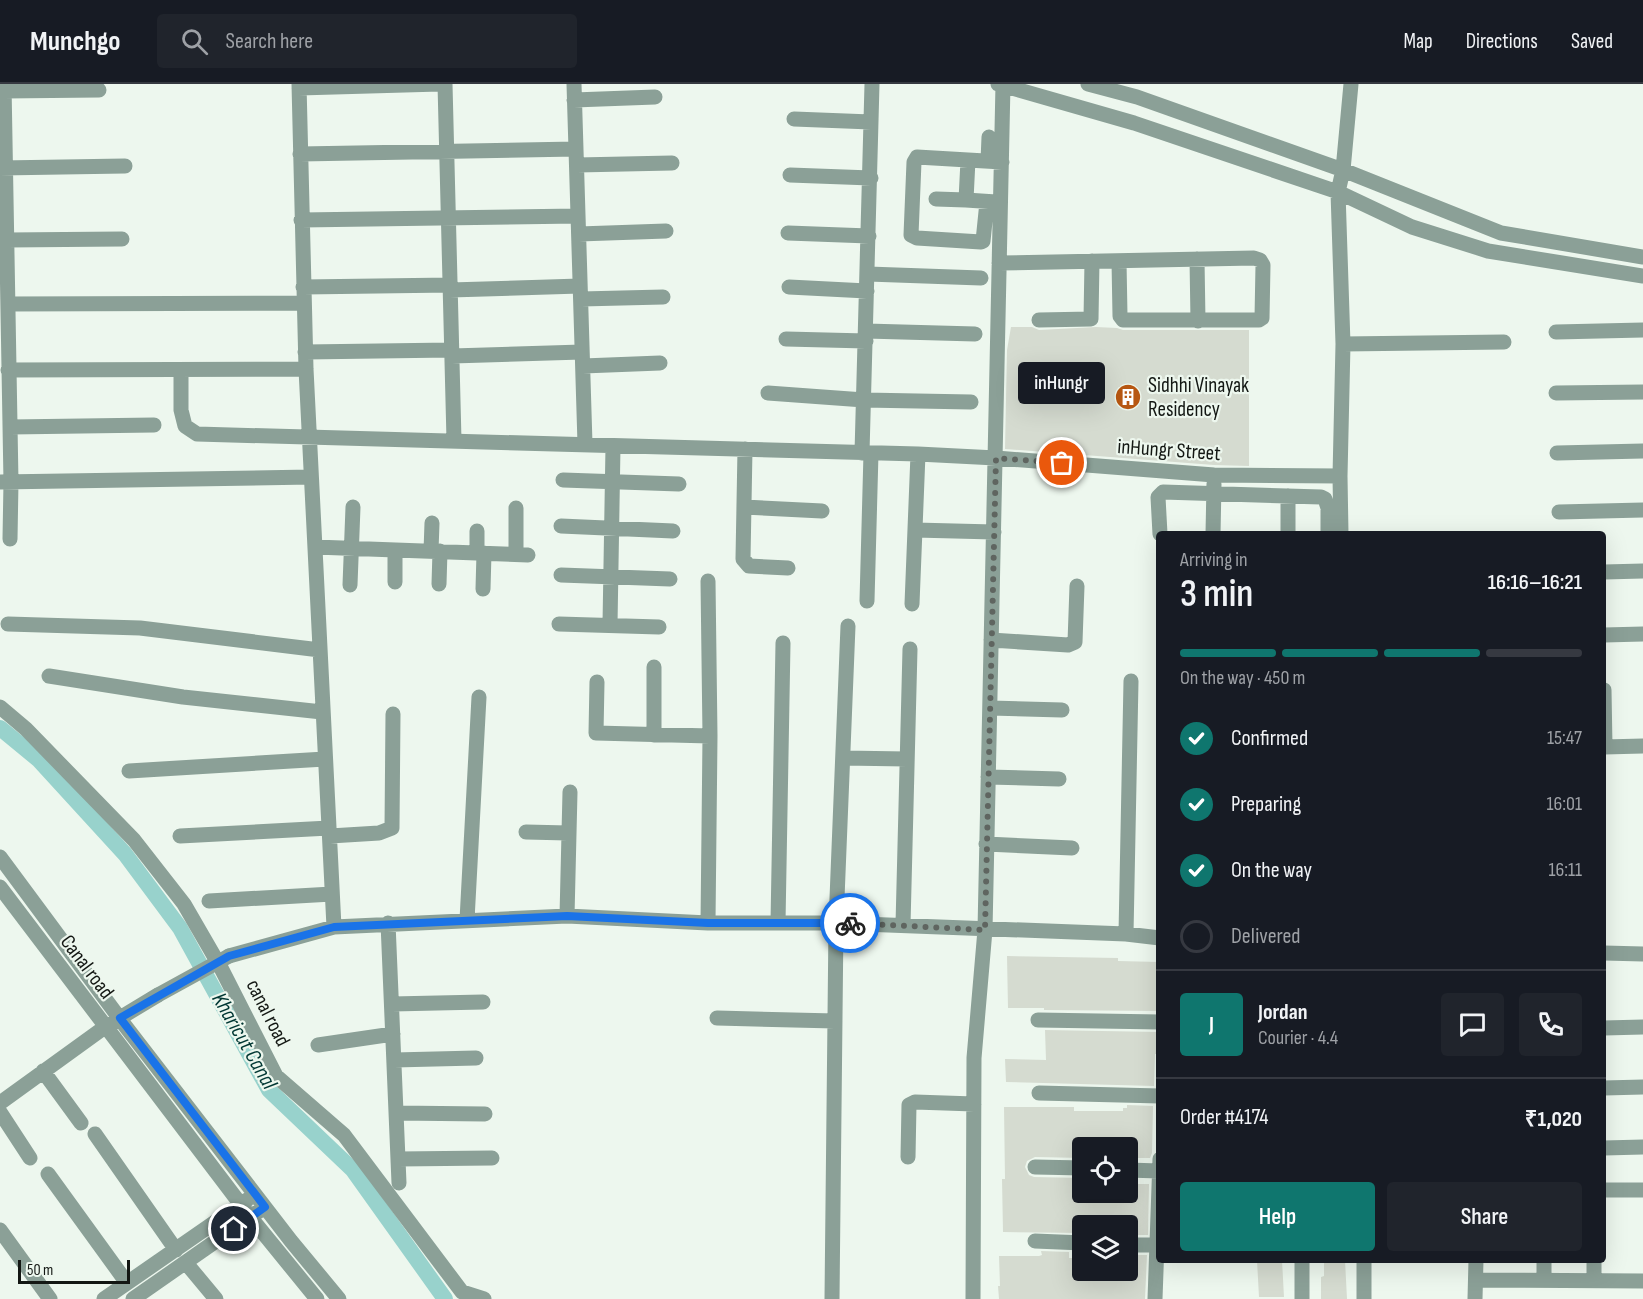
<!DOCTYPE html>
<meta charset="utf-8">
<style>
:root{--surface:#171b24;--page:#20242c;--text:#f1f3f6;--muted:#9ea1a6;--line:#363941;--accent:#0f766e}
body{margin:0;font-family:"Sofia Sans Condensed",sans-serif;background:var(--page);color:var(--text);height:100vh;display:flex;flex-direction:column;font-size:22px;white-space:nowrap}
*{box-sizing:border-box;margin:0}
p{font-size:20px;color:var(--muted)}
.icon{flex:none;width:33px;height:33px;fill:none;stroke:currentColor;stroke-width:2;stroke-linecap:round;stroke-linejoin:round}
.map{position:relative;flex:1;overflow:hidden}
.side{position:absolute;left:1156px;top:447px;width:450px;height:732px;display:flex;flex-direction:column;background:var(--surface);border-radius:6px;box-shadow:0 6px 24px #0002}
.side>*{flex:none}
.controls{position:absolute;left:1072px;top:1053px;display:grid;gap:12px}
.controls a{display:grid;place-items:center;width:66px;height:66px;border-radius:6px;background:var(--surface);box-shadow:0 6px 24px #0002;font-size:30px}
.scale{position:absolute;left:18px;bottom:15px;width:112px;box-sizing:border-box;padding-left:6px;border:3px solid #131713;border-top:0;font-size:16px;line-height:21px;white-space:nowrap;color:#131713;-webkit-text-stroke:4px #edf7ee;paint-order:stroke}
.pin{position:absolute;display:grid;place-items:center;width:51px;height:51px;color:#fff;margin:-26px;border:3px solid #fff;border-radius:50%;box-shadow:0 2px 6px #0007}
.courier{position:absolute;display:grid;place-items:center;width:60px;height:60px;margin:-30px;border:4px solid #1a73e8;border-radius:50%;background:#fff;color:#222;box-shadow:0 2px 8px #0007}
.bubble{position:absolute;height:42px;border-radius:6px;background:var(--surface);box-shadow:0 6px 24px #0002;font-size:20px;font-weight:600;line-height:42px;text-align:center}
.head em{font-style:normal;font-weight:600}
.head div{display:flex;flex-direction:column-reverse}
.head{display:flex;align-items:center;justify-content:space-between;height:102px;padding:0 24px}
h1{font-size:39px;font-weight:600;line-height:45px}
.bar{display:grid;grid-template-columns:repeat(4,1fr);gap:9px 6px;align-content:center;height:72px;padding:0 24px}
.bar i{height:8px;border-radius:4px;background:var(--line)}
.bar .active{background:var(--accent)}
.bar p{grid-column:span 4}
.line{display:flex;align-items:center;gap:15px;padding:0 24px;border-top:2px solid var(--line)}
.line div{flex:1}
.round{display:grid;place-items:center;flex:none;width:63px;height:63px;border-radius:6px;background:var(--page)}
ol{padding:0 24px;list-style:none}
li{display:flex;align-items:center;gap:18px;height:66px}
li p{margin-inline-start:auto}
li .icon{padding:6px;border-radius:50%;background:var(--accent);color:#fff;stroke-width:4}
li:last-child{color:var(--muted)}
li i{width:33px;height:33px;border:3px solid var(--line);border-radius:50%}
.button{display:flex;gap:12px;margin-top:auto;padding:12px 24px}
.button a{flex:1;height:69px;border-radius:6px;background:var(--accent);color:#fff;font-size:24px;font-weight:600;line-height:69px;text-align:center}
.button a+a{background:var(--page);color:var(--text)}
header{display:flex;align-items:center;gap:36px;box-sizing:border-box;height:84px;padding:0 30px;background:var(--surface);border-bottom:2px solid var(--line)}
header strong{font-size:28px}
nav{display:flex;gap:33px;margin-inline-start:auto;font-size:21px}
.search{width:420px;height:54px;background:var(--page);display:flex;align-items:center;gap:15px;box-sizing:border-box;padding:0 21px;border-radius:6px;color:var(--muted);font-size:22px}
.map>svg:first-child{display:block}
</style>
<header>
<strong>Munchgo</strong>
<div class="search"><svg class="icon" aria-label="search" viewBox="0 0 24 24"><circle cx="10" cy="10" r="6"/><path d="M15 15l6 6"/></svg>Search here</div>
<nav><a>Map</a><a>Directions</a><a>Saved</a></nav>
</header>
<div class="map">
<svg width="1643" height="1215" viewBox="0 0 1643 1215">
<rect width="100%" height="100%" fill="#edf7ee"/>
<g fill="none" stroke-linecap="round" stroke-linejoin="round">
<path stroke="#98d2cc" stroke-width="16" d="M0,644L39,676L125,770L180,844L269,1006L353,1086L445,1215"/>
</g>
<path fill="#d5dbd0" d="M1011,243H1032L1039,246L1096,243L1117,244L1123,246H1249V382L1214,381L1005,365L1007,266Z
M1007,872L1118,874V877L1159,878L1160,927L1044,926V924H1008Z
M1045,946L1159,948V970H1155L1154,1002L1006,998L1005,975L1046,976Z
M1127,1021L1153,1022L1152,1069L1150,1074H1128V1064H1083V1074L1035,1073L1027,1077L1025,1083L1029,1091L1034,1093L1083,1094V1108H1128V1100H1149L1148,1151H1128V1142H1083V1149L1003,1148L1002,1095H1005L1004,1023H1074V1027H1123V1024H1127Z
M1041,1167L1069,1168V1174H1083V1186H1128V1171H1147L1145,1215H999L998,1202H1000L999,1172H1039L1042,1171Z
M1257,1176H1282L1284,1213H1259Z
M1324,1176H1345L1347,1215H1321V1193L1324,1192Z"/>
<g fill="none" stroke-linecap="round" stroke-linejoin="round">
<path stroke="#8ba097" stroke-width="15" d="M4,0L11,398L10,455
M445,0L454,356
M574,0L585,360
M998,0L1134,39L1338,108L1412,143L1488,167L1643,192
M1088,0L1137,13L1343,86L1501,149L1643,173
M299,4L440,0
M4,7L99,6
M574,16L655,13
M794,35L871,38
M300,70L576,65
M968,76L966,116L996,118
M988,77L989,53
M577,81L672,79
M0,84L125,82
M790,91L871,94
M936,115L966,116
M987,118L983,157L981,158L917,154L911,151L914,78L917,73L1002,78
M301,136L578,132
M788,149L869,152
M579,150L666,147
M7,156L122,155
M1197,175L1198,237
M999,179L1254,174L1260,176L1263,181L1262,234L1259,236H1123L1120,232L1119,177
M868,190L981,194
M303,203L451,201
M789,203L867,207
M450,206L580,202
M581,215L663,213
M8,220L303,219
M1039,236L1091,235L1092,177
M866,247L975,250
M1556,248L1643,246
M786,255L866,257
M1343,260L1504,258
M305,268L451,266
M452,272L582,268
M583,282L660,279
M8,286L306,285
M181,286V326L185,342L197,350L918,370L996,374L1214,391L1340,392
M768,309L864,316L971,318
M1556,309L1643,308
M10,343L154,341
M745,365L743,475L749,482L788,484
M862,369L872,0
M1557,369L1643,367
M563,396L679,400
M0,398L311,393
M1288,412V450
M744,423L822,427
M1559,428L1643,426
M561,442L673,447
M915,446L994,448
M1160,450L1158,413L1163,408L1321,413L1325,415L1328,424V450
M1213,450L1214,400
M1341,450L1340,392L1343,260L1338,108L1343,86L1351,0
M315,463L528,471
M431,467L432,439
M477,469V447
M516,470V424
M1604,488L1643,487
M561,491L670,495
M395,498V466
M439,500L440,467
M350,501L353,423
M483,505L484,469
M867,517L871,369
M912,520L918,370
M8,540L140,544L320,566
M559,540L659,543
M610,541L613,362
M1604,551L1643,550
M991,556L1068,561L1075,558L1077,502
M49,592L183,613L322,628
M597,598L596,649L710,652
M1604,606L1605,663
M0,623L26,645L134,756L184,820L221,884L276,992L344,1051L462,1208L484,1215
M990,624L1062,626
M654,651V583
M1604,663L1643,662
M843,674L907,675
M129,687L325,675
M988,693L1059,695
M526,748L568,749
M180,752L329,744
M330,752L379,749L392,744L393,630
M986,760L1072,764
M0,773L126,943L291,1157L339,1215
M0,803L251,1134L317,1215
M209,817L332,810
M567,832L570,708
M467,836L479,613
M388,839L399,1099
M708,839L710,652L708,497
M778,839L783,559
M903,841L910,565
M334,843L567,832L708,839H836L1126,850L1160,854
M1126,850L1131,597
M1604,869L1643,870
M229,872L334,843L306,285L299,0
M392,920L483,918
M717,934L835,937
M1038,936L1160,938
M1604,944L1643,943
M318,961L393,950
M394,976L476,974
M43,987L81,1039
M1604,1004L1643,1003
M1039,1009L1160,1012
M0,1019L105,943L158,911
M0,1028L30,1074
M396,1029L485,1030
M95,1050L176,1166
M1604,1064L1643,1063
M908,1073L909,1021L915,1018L974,1020
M398,1075L492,1074
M1035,1083L1083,1084
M1128,1086L1159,1087
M48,1090L127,1199
M1604,1106H1643
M0,1146L50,1215
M1035,1157L1083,1159
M1128,1161H1157
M1364,1176V1215
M1544,1176V1196
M186,1179L216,1215
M1476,1196L1643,1197
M1594,1196V1176
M104,1215L247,1116
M133,1215L259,1127
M832,1215L836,839L848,542
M973,1215L974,974L985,846L1003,0
M1155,1215L1160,1075
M1302,1215V1176
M1475,1215L1476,1176"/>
<path stroke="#8ba097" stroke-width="15" d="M158,911L229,872"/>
</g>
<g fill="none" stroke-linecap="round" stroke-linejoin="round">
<path stroke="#5f6560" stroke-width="6" stroke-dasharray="0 10.8" d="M850,839L985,846L996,374L1062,379"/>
<path stroke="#1a73e8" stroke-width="8" d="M234,1145L265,1123L120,934L229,872L334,843L567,832L708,839H850"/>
</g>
<defs>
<g id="building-disc" transform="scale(1.35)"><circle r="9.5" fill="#b75712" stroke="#edf7ee"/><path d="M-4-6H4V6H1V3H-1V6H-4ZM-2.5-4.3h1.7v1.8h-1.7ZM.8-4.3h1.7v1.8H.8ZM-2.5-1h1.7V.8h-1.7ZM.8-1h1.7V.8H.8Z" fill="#fff"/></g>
</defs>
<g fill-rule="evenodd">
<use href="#building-disc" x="1128" y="313"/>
</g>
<g text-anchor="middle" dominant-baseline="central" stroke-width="4.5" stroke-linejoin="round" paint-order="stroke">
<g font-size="21" fill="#131713" stroke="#edf7ee" text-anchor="start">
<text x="1148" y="301">Sidhhi Vinayak<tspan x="1148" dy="24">Residency</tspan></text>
</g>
<g font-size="21" fill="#131713" stroke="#edf7ee">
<text transform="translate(1169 366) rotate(4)">inHungr Street</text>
<text transform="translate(87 883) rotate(53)">Canal road</text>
<text transform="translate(268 929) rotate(63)">canal road</text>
</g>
<g font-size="22" font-style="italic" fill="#003733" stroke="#edf7ee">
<text transform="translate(244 957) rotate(60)">Kharicut Canal</text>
</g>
</g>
</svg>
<div class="controls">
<a><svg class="icon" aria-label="locate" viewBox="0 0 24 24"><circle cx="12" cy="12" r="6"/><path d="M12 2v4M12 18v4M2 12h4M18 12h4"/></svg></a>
<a><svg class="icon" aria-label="layers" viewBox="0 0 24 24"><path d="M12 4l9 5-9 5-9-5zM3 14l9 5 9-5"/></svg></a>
</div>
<div class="scale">50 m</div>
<div class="pin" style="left:1062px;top:379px;background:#ea580c"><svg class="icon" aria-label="bag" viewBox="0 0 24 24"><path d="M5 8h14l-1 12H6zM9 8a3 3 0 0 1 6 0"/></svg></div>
<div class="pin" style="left:234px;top:1145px;background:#1f2937"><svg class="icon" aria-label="home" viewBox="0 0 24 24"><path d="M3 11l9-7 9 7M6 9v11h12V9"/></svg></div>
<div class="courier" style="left:850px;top:839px"><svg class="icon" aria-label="bike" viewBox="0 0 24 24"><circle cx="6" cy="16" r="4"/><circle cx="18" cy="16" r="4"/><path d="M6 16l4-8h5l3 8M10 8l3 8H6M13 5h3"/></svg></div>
<div class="bubble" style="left:1018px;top:278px;width:87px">inHungr</div>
<section class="side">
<div class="head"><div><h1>3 min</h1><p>Arriving in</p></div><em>16:16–16:21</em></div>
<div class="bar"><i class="active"></i><i class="active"></i><i class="active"></i><i></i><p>On the way · 450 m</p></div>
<ol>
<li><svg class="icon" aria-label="check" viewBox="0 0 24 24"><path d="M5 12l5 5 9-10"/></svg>Confirmed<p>15:47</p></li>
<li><svg class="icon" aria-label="check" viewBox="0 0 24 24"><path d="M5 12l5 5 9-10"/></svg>Preparing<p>16:01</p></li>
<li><svg class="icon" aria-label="check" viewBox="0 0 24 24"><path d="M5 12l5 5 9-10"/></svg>On the way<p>16:11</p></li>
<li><i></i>Delivered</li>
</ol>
<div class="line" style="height:108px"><b class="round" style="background:var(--accent);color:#fff">J</b><div><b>Jordan</b><p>Courier · 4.4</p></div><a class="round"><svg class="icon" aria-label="chat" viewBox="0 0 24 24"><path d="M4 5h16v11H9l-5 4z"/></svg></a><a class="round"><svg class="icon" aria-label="phone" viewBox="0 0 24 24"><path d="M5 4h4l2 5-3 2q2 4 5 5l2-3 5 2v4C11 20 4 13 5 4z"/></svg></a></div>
<div class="line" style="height:78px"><div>Order #4174</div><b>₹1,020</b></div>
<div class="button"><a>Help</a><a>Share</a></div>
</section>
</div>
